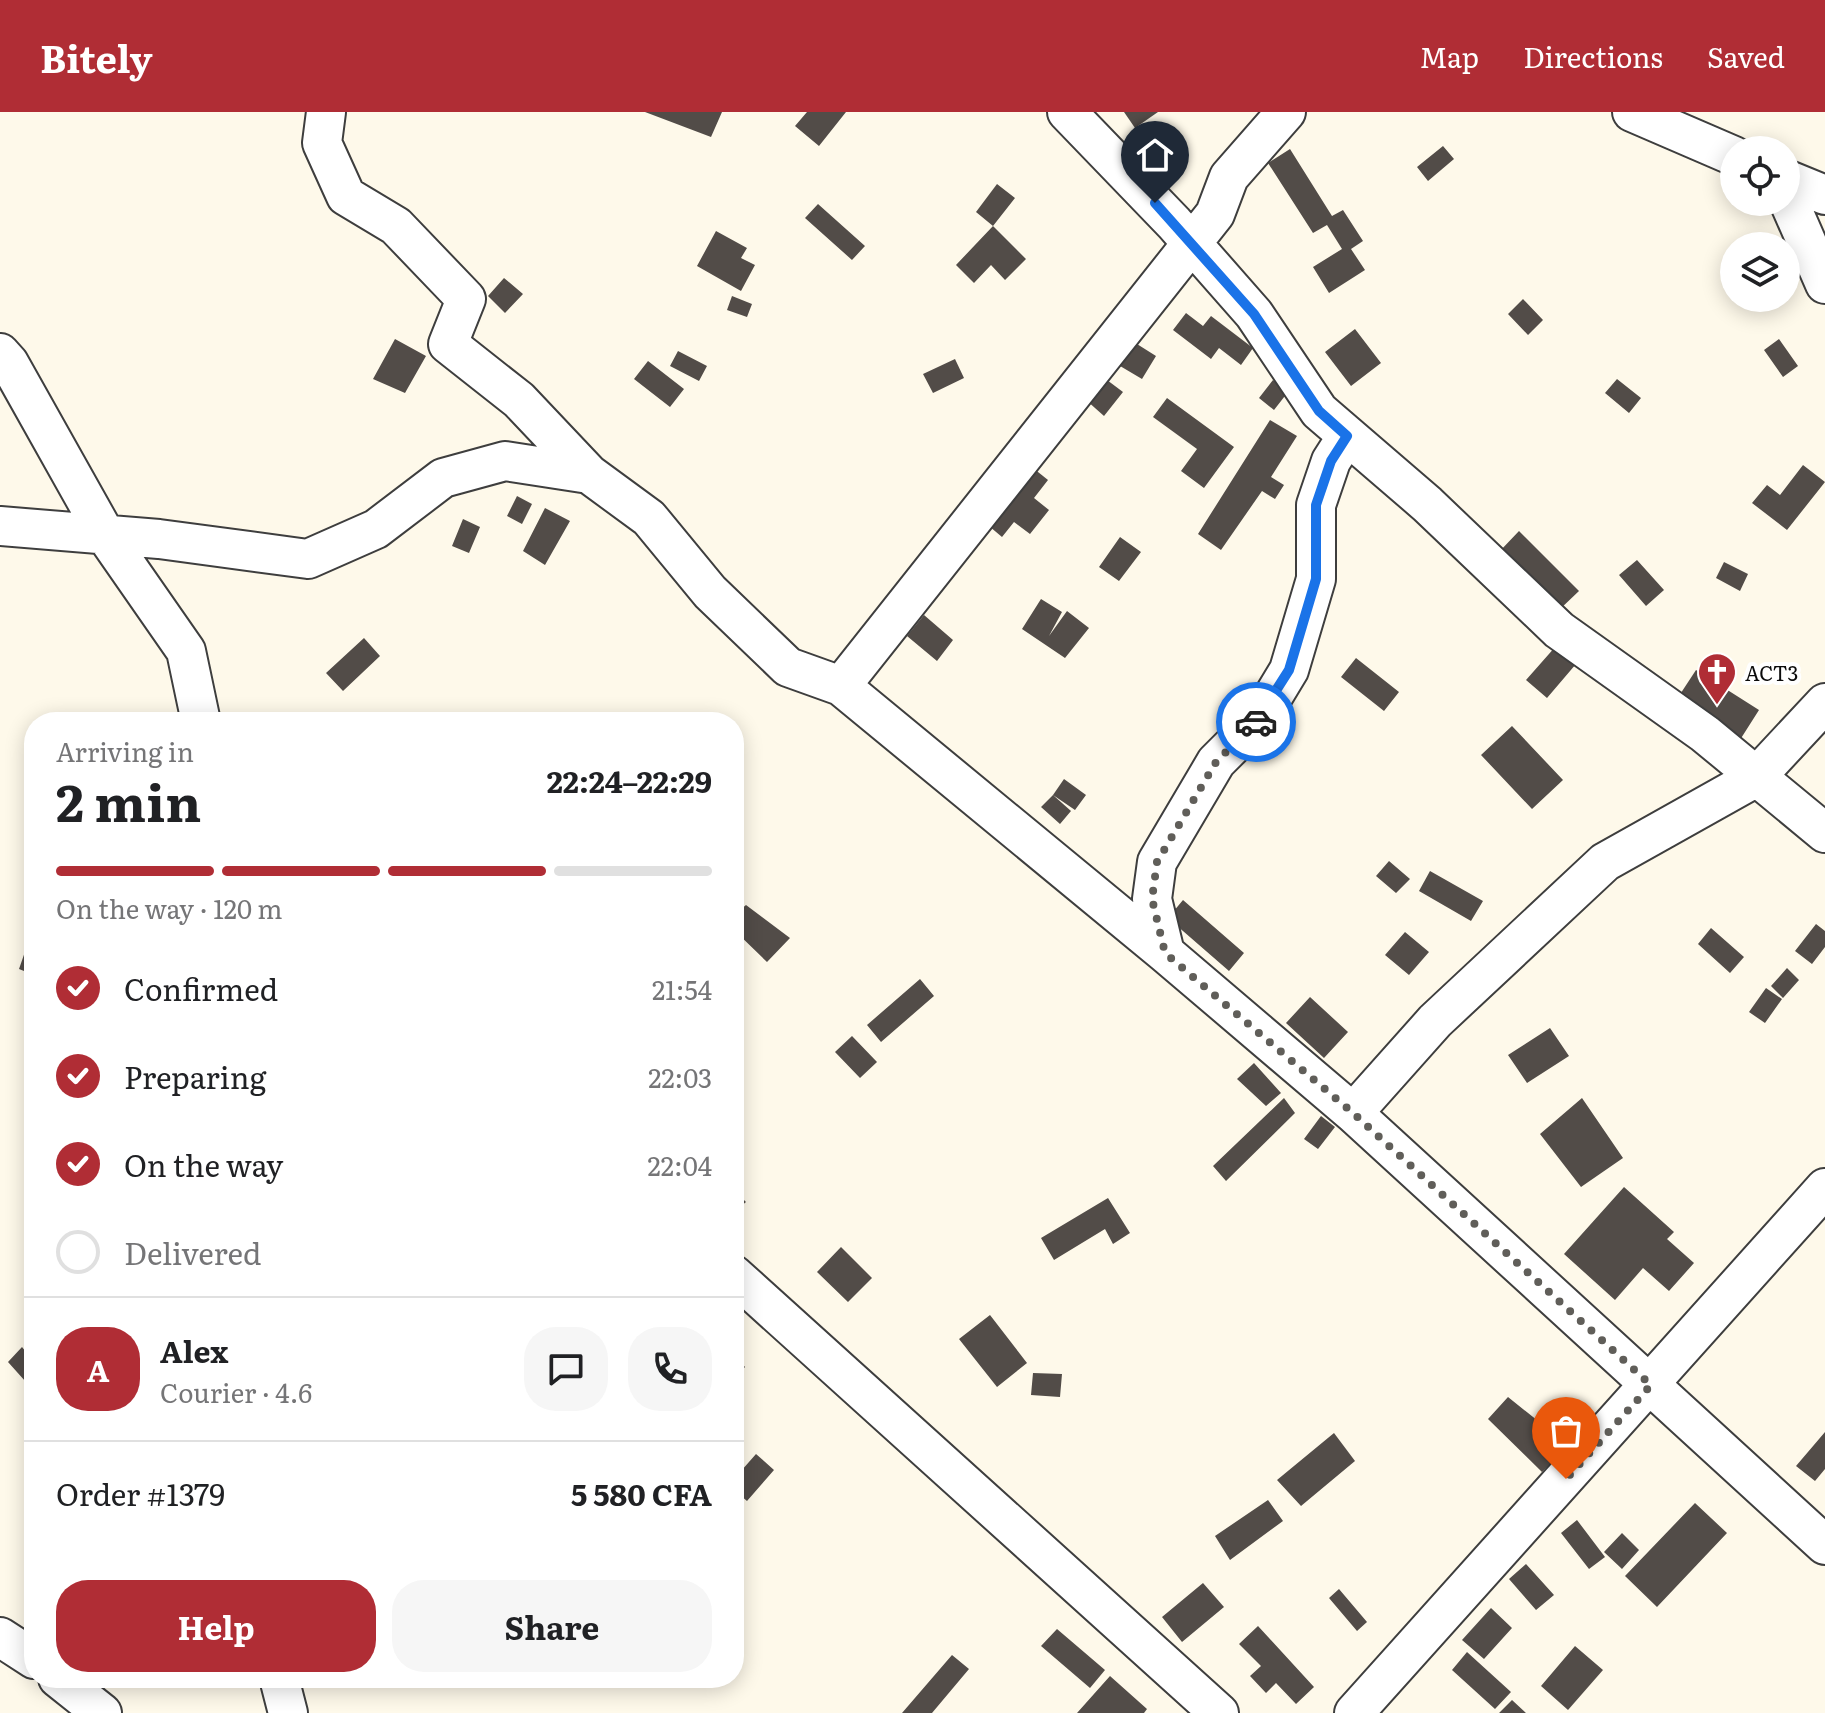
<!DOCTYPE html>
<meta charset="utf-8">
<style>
:root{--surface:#fff;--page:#f6f6f6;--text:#202124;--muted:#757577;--line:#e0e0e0;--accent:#b02d35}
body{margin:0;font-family:Literata,serif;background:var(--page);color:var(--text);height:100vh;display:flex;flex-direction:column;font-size:30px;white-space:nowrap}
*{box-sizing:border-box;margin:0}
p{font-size:26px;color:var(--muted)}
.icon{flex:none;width:44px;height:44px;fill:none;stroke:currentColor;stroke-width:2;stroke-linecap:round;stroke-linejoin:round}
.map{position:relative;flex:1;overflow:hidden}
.sheet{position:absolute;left:24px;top:600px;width:720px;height:976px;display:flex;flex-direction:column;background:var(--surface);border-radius:32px;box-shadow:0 4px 20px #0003}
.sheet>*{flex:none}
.fabs{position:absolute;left:1720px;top:24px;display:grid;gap:16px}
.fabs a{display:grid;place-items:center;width:80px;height:80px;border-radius:50%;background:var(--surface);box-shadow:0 4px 20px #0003;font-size:40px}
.pin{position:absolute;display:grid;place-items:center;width:68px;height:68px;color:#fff;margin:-82px -34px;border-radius:50% 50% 50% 0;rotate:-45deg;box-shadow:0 0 8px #0007}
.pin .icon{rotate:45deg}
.courier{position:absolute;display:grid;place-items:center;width:80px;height:80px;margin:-40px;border:6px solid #1a73e8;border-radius:50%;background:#fff;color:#222;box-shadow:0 2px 10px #0007}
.overview em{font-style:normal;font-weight:700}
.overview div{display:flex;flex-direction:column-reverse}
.overview{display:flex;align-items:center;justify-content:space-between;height:136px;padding:0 32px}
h1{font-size:52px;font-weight:700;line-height:60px}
.bar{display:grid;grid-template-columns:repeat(4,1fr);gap:12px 8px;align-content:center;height:96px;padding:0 32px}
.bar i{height:10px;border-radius:6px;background:var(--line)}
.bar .current{background:var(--accent)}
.bar p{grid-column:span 4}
.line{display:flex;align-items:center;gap:20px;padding:0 32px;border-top:2px solid var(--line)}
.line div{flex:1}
.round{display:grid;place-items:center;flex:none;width:84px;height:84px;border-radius:32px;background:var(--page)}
ol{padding:0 32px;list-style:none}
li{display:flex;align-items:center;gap:24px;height:88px}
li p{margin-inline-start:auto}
li .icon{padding:8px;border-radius:50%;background:var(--accent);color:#fff;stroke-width:4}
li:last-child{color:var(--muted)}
li i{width:44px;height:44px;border:4px solid var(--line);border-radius:50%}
.button{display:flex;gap:16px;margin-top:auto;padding:16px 32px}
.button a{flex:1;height:92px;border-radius:32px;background:var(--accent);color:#fff;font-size:32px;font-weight:700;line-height:92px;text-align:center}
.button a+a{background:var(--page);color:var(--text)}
header{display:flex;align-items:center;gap:48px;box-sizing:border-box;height:112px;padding:0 40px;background:var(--accent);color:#fff}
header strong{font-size:38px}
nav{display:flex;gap:44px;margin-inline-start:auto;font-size:28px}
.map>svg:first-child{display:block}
</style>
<header>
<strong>Bitely</strong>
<nav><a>Map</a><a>Directions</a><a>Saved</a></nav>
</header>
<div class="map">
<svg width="1825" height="1601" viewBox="0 0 1825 1601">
<rect width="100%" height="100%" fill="#fef9ea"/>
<path fill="#524c48" d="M645,0H722L711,25Z
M807,0H846L819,34L795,14Z
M1124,0H1158L1135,16Z
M1443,34L1454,47L1428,69L1417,55Z
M1290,37L1332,104L1343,98L1363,129L1351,137L1365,158L1329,181L1313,155L1342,137L1327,113L1313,121L1268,51Z
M997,72L1015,86L993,114L1026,147L1005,168L991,153L974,171L956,153L993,114L976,100Z
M818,92L865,134L852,148L805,106Z
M716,119L747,136L741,146L755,153L741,179L697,154Z
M504,166L523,182L505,201L488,184Z
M732,184L752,192L747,205L727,198Z
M1523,187L1543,208L1528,223L1508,202Z
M1186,201L1203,214L1211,204L1253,236L1241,253L1219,236L1211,247L1173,218Z
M1355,217L1381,251L1351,274L1325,240Z
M395,227L426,244L405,281L373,267Z
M1129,227L1156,244L1142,267L1115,251Z
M1779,227L1798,254L1783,265L1764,238Z
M678,239L707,254L699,269L670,254Z
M955,247L964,266L933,281L923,262Z
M648,249L684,277L670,295L634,267Z
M1103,265L1123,280L1104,304L1086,288Z
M1617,267L1641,286L1629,301L1605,281Z
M1273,268L1288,280L1274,298L1259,286Z
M1167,286L1234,335L1204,376L1181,359L1197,337L1153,305Z
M1270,308L1297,324L1271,365L1284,373L1275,387L1262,379L1221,438L1198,422Z
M1028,352L1048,368L1034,386L1049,398L1030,422L1014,410L1002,425L983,409Z
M1803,353L1825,370L1787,418L1752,391L1767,373L1780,383Z
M517,384L532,392L522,412L507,404Z
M545,396L570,409L545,453L523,439Z
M463,407L480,415L469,441L452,434Z
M1519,419L1579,479L1558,499L1499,440Z
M1120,425L1141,440L1119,469L1099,455Z
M1637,448L1664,478L1646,494L1619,463Z
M1724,450L1748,462L1740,479L1716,466Z
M1041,487L1062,500L1049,524L1067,499L1089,516L1065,546L1022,517Z
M924,503L953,528L937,549L907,524Z
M364,526L380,544L343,579L326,561Z
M1556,534L1576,552L1547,586L1526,568Z
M1356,546L1399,580L1384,599L1341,565Z
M1696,558L1759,598L1738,631L1675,590Z
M1512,614L1563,668L1532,697L1481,643Z
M1064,667L1086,683L1075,698L1053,683Z
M1053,683L1071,699L1060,712L1041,695Z
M1389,749L1410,767L1396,781L1376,764Z
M1430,759L1483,789L1471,809L1419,779Z
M1183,788L1244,841L1229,859L1168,806Z
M746,793L790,826L767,850L734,818V803Z
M1816,812L1825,819V835L1812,852L1795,839Z
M1711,816L1744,845L1730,861L1698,832Z
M1405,820L1429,840L1409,863L1385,843Z
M27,834L34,836V863L19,857Z
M1787,856L1799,868L1783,886L1771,874Z
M920,867L934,884L881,930L867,913Z
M1766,876L1782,887L1765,911L1749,900Z
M1310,885L1348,920L1324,946L1286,911Z
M1550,916L1569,944L1527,971L1508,943Z
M852,924L877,950L860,966L835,940Z
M1254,951L1281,981L1266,994L1237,967Z
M1284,986L1295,1001L1226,1069L1213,1054Z
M1582,986L1623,1046L1581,1075L1540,1022Z
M1321,1004L1335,1015L1318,1037L1304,1027Z
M1624,1075L1674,1120L1667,1127L1694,1151L1669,1179L1643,1156L1615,1188L1564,1142Z
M734,1078L746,1090L734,1100Z
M1108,1086L1130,1121L1113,1132L1105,1117L1054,1148L1041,1126Z
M841,1135L872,1166L848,1190L817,1160Z
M990,1203L1027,1251L997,1275L959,1227Z
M22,1235L34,1250V1279L8,1250Z
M734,1243L745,1255L734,1266Z
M1033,1261L1062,1262L1060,1285L1031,1283Z
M1508,1285L1568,1333L1542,1360L1488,1307Z
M1825,1320V1357L1815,1369L1796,1354Z
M1334,1321L1355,1349L1301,1394L1277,1368Z
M756,1342L774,1358L747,1389L734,1378V1367Z
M1268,1388L1283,1409L1230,1448L1215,1424Z
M1695,1391L1727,1421L1657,1495L1625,1464Z
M1577,1408L1605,1445L1589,1457L1561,1421Z
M1622,1421L1639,1438L1622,1457L1604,1440Z
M1526,1452L1554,1483L1536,1498L1509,1467Z
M1203,1471L1224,1495L1182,1530L1162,1505Z
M1339,1477L1367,1510L1357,1519L1329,1486Z
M1491,1496L1512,1516L1484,1547L1462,1528Z
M1258,1514L1314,1575L1296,1592L1276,1571L1266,1581L1250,1564L1261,1554L1239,1532Z
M1057,1517L1105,1558L1090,1576L1041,1534Z
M1575,1534L1603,1558L1568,1598L1541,1574Z
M1467,1540L1511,1580L1495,1597L1452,1558Z
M952,1543L969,1557L932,1601H902Z
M1110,1564L1147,1597L1144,1601H1077Z
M1512,1588L1526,1601H1499Z"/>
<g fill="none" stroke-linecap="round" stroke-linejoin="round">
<g stroke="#3e3e3e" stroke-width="42">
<path id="street" d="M326,0L322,31L346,84L396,114L466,187L448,232L519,288L589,362
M1067,0L1174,111L1254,202L1319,299L1427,392L1559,518L1705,622L1825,721
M1632,0L1734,44
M1786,67L1825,83
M1786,83L1825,172
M0,241L9,251L106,424L186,539L201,610
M0,414L159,427L308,447L376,417L443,366L505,349L589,362L649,406L710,480L788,555L841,574L1165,841L1353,1001L1825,1433
M841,574L1215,102L1229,65L1286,0
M1165,841L1152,787L1157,750L1216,650L1260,606L1289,558L1316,467V393L1331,349L1347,324
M1353,1001L1435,909L1605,750L1755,666L1825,591
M734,1163L1219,1601
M0,1525L34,1547
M58,1566L102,1601
M279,1566L288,1601
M1354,1601L1825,1076"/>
</g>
<use href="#street" stroke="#fff" stroke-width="38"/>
</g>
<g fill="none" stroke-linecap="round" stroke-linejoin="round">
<path stroke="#605e59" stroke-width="8" stroke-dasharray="0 14.4" d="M1256,610L1216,650L1157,750L1152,787L1165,841L1353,1001L1651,1273L1566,1367"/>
<path stroke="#1a73e8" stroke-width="10" d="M1155,91L1254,202L1319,299L1347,324L1331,349L1316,393V467L1289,558L1256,610"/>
</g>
<defs>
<g id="church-pin" transform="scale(2)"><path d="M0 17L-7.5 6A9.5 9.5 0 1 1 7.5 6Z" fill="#b02d35" stroke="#fff"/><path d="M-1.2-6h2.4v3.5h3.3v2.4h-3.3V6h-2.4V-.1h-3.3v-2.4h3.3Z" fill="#fff"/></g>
</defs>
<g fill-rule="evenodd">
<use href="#church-pin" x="1717" y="560"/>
</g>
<g text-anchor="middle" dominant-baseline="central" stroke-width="8" stroke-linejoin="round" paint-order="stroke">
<g font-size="20" fill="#0b0b0b" stroke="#fff" text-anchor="start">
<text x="1745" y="560">ACT3</text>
</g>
</g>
</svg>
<div class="fabs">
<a><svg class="icon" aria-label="locate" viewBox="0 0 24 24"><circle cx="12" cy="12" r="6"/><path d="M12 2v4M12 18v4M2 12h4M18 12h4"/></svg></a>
<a><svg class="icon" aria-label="layers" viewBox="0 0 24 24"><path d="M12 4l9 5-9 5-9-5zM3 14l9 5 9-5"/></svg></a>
</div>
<div class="pin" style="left:1566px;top:1367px;background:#ea580c"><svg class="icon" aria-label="bag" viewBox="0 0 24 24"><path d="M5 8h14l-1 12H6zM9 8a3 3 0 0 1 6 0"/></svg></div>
<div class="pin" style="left:1155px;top:91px;background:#1f2937"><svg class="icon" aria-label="home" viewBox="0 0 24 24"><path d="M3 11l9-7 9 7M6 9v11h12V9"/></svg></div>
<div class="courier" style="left:1256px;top:610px"><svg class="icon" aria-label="car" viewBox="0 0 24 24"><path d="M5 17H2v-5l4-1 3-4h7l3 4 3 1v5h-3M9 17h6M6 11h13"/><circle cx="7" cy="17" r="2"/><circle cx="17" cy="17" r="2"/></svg></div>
<section class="sheet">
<div class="overview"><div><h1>2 min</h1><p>Arriving in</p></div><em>22:24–22:29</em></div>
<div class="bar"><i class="current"></i><i class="current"></i><i class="current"></i><i></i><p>On the way · 120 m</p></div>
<ol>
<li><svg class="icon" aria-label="check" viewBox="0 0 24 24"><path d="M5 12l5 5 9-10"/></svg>Confirmed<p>21:54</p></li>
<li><svg class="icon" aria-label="check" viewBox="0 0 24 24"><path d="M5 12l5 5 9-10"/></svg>Preparing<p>22:03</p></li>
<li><svg class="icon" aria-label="check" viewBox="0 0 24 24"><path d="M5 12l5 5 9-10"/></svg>On the way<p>22:04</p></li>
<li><i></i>Delivered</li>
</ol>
<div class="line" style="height:144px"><b class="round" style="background:var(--accent);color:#fff">A</b><div><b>Alex</b><p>Courier · 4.6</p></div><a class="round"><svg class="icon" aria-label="chat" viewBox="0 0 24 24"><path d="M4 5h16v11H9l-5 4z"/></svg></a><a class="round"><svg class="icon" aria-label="phone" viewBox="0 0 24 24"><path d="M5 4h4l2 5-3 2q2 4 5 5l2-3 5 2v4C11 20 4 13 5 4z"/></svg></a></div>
<div class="line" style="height:104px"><div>Order #1379</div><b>5 580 CFA</b></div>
<div class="button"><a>Help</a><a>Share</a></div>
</section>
</div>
